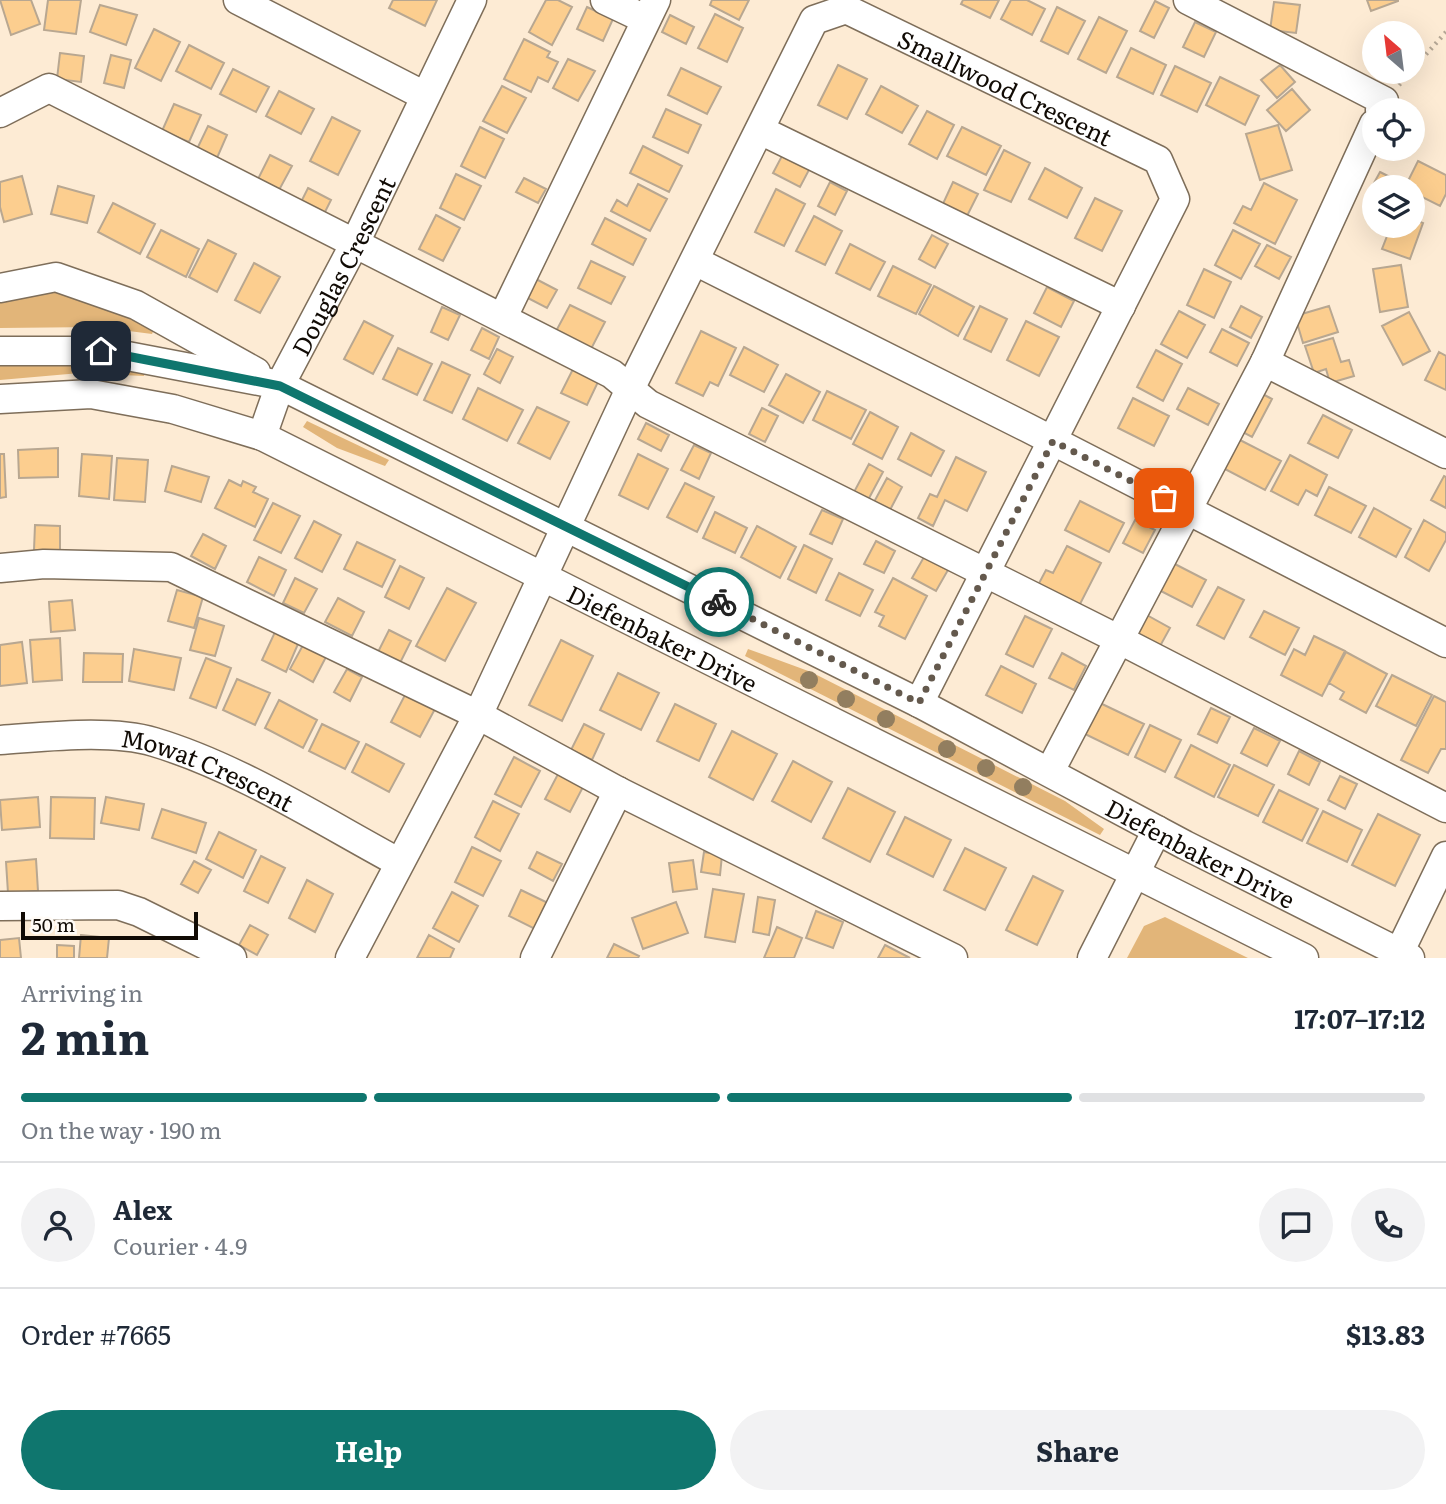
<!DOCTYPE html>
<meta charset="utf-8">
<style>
:root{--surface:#fff;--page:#f2f2f3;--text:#1f2937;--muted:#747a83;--line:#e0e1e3;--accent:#0f766e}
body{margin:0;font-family:Literata,serif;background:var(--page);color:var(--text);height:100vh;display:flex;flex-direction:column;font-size:26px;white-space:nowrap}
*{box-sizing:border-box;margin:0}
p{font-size:23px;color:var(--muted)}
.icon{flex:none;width:38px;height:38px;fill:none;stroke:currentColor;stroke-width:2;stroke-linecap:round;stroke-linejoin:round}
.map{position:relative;height:958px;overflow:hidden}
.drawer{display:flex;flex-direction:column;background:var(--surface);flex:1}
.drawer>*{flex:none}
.needle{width:46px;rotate:332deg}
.fabs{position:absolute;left:1362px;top:21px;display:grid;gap:14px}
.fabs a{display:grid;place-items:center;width:63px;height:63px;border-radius:50%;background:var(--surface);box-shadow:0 7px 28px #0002;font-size:35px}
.scale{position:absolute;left:21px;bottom:18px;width:177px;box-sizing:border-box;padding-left:7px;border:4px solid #110b05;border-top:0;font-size:19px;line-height:24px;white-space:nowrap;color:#110b05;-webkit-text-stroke:5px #fffbf6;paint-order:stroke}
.pin{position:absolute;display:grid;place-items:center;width:60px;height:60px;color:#fff;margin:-30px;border-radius:14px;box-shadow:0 4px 10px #0006}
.courier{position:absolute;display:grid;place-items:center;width:70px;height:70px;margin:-35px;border:5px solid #0f766e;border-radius:50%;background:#fff;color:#222;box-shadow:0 2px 9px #0007}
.headline em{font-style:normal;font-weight:700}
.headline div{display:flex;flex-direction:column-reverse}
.headline{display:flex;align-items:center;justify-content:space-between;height:119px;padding:0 21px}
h1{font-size:46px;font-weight:700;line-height:52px}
.bar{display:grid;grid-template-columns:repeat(4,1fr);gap:10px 7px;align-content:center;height:84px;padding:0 21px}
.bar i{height:9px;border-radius:5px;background:var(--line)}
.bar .current{background:var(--accent)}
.bar p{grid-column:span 4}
.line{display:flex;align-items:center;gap:18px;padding:0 21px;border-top:2px solid var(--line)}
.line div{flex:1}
.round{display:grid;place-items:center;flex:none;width:74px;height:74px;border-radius:37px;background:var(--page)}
.action{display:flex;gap:14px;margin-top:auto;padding:14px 21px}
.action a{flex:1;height:80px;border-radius:42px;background:var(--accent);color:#fff;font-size:28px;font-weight:700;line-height:80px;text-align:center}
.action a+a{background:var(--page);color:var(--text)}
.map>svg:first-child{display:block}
</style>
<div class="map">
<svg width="1446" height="958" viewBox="0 0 1446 958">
<rect width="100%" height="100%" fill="#fdebd4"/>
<path fill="#e2b579" d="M57,287L155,327L152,334L98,327L0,328V297Z
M18,364H89L145,370L144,376L80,373L0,380V366Z
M307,421L389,460L385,466L337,448L303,427Z
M748,649L811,672L1065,801L1104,829L1100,835L745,656Z
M1165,917L1248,958H1127L1144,926Z"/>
<path fill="#fcce8f" stroke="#b8a791" stroke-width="2" d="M0,0H31L40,24L11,35Z
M48,0H81L76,34L44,30Z
M393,0H437L425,26L389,8Z
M546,0H558L572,7L552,45L529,32Z
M712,0H749L739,20L710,5Z
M963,0H999L990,18L961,4Z
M1011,0H1027L1045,9L1032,35L1001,19Z
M1367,0H1398V1L1371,11Z
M1155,1L1169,8L1154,38L1140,31Z
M1274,2L1300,5L1296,33L1270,30Z
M100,5L137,15L126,45L90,32Z
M587,7L613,19L603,41L577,29Z
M1057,7L1085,21L1068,54L1041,41Z
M715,14L743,28L727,62L698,48Z
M670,15L694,27L686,44L662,32Z
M1099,17L1127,31L1106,73L1078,59Z
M1195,22L1216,32L1204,57L1183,47Z
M154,29L180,42L161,81L135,68Z
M524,39L550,52L547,57L558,62L548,82L538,77L531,92L504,79Z
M189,45L224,63L211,89L176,71Z
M1131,48L1166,65L1153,94L1117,77Z
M60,53L84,56L81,82L57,79Z
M111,55L131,60L124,88L104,83Z
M568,59L595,71L578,101L553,88Z
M838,65L867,79L847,119L818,105Z
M1280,65L1295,82L1277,98L1261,80Z
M1175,66L1211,83L1197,112L1161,95Z
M681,68L721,87L707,114L668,95Z
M233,69L269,87L256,112L220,94Z
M1220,77L1259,96L1245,125L1206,105Z
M502,86L526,98L507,133L483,121Z
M881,86L918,106L902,133L866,114Z
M1292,89L1310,110L1286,131L1267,110Z
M279,91L314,109L301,134L266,116Z
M174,104L201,115L189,142L162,131Z
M666,109L701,125L688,153L653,137Z
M927,111L954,125L937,159L909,144Z
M332,117L360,131L338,175L310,161Z
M1278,125L1292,170L1260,180L1246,134Z
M208,126L227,135L217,158L197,149Z
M480,127L504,139L485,178L461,166Z
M962,127L1001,146L986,175L947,156Z
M643,146L682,166L669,192L630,173Z
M1004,150L1030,163L1011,202L984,190Z
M783,154L810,168L800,187L773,173Z
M270,155L292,166L278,192L257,181Z
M1418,161L1446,175V194L1440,206L1412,192V187H1405Z
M1045,168L1082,188L1067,218L1029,199Z
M1380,172L1402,183L1400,187H1374V194L1369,192Z
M456,174L481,186L464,220L440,208Z
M22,176L32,214L4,222L0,207V182Z
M524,178L546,189L538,203L516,192Z
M830,182L847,191L835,215L818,206Z
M953,182L978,194L965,220L941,208Z
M1264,183L1297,200L1275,244L1234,223L1243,206L1251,210Z
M638,184L667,199L650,231L611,211L617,200L627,206Z
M58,186L94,196L87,223L51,214Z
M308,188L331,200L322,218L299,206Z
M776,189L805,204L784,246L755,232Z
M1095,198L1122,211L1102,251L1075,238Z
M113,203L155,224L140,254L98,232Z
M436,215L460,228L443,261L419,249Z
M814,216L842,231L825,265L796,251Z
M605,218L646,239L633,265L592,244Z
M1412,219L1423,223L1410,259L1382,249L1391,226H1412Z
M161,230L199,249L186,277L147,257Z
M1233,230L1260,244L1241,279L1215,265Z
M932,235L948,244L935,268L919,259Z
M208,240L236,254L217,292L189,277Z
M850,244L885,262L870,290L836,273Z
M1267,245L1291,257L1279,279L1255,266Z
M591,261L625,277L611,304L578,288Z
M254,263L280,277L260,313L235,300Z
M1401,265L1408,307L1380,312L1373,269Z
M893,266L931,285L916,314L878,296Z
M1204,269L1231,282L1214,318L1187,305Z
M534,278L557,290L547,308L524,296Z
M934,286L974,307L958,336L919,314Z
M1047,287L1074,301L1061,327L1034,313Z
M570,305L605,322L590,351L555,333Z
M980,306L1007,319L991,352L964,339Z
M1241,306L1262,317L1251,338L1230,327Z
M1329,306L1338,332L1303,343L1295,316Z
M442,307L460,315L448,340L431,332Z
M1179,311L1205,325L1187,358L1161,344Z
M1409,312L1430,351L1403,365L1382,326Z
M364,321L393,336L373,374L344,359Z
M1026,321L1059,337L1039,376L1007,360Z
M482,328L499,337L489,359L471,350Z
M1222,329L1249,343L1237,366L1210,352Z
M701,331L736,348L718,386L710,382L703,396L676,383Z
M1333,338L1341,362L1349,360L1354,376L1330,383L1326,369L1314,373L1305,346Z
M744,347L778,365L764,392L730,375Z
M398,348L432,364L417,395L383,379Z
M497,349L513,357L500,383L484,374Z
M1156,350L1182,364L1163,401L1137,387Z
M1439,352L1446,356V390L1425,380Z
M442,362L470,375L452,413L424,400Z
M573,369L598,382L587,405L561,393Z
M786,374L820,392L803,423L769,405Z
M478,388L523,410L507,441L463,419Z
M1188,388L1219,404L1208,425L1177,409Z
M1255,390L1272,399L1252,437L1235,428Z
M827,391L866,410L851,439L813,420Z
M1133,398L1169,416L1154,446L1118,428Z
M537,407L569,422L550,459L518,443Z
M762,408L778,416L765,442L749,434Z
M870,412L898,427L882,459L853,444Z
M1323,415L1352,430L1338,458L1308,443Z
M646,423L669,435L661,451L638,439Z
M911,433L944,451L931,476L898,459Z
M1238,439L1281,461L1265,490L1223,468Z
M694,445L711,453L699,479L681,470Z
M58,448V477L19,478L18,450Z
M0,454H4L6,497L0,498Z
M82,454L112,456L109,499L79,496Z
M638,454L668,469L648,509L619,495Z
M1290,455L1327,475L1317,496L1306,490L1298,505L1271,491Z
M956,457L986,472L967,511L945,500L933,526L918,518L930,494L937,497Z
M117,458L148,460L145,502L114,500Z
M869,464L883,472L868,500L854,492Z
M172,466L209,477L201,502L165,491Z
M1444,476L1446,477V508L1431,500Z
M887,478L902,487L890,510L874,502Z
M229,480L241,486L243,481L256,487L253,492L268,499L255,527L215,508Z
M685,483L714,497L697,532L667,517Z
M1329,487L1366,506L1351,533L1315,515Z
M1080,501L1124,523L1109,552L1065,530Z
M273,503L300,516L281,553L254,540Z
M1374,508L1411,529L1396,557L1359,537Z
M822,510L843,519L832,544L810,534Z
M715,512L747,528L735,553L703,538Z
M1135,520L1155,530L1143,553L1123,543Z
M1424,520L1446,533V540L1429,571L1405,557Z
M314,521L341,535L322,572L295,558Z
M35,525L60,526V551L34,550Z
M757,526L796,547L780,578L741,557Z
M203,534L226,546L215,569L191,556Z
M876,541L895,551L884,573L864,564Z
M357,542L395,560L382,587L344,569Z
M804,545L832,559L816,593L788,579Z
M1067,546L1101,563L1078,608L1037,587L1046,570L1053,573Z
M259,557L286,570L274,596L247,582Z
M924,557L948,570L936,591L912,578Z
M1169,561L1206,580L1192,607L1155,588Z
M400,566L424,578L409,609L385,597Z
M839,573L873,590L860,616L826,600Z
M295,578L317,589L304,613L283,603Z
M893,578L927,596L905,639L879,626L884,616L875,612Z
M1218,587L1244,600L1224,639L1197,625Z
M447,588L476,603L445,661L416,646Z
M177,590L203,597L194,628L168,621Z
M338,598L364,612L352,636L325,622Z
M72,600L75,630L51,632L49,602Z
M1264,611L1299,628L1285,655L1250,637Z
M1145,614L1170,628L1159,648L1134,634Z
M1025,616L1052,629L1033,667L1006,654Z
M199,618L224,626L215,656L190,650Z
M389,630L411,641L399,665L377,654Z
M275,632L298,644L286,672L262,660Z
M1314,636L1345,651L1322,696L1281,675L1294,649L1305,655Z
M60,638L62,680L33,682L30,640Z
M561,640L593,656L562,721L529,705Z
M22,642L27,683L0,686V645Z
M303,645L326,657L313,682L290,669Z
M134,649L181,658L174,690L129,681Z
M1346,652L1387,674L1366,713L1340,699L1344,692L1329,683Z
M84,653L123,654L122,682H83Z
M1062,653L1086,666L1074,690L1049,678Z
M206,658L231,668L216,708L190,698Z
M1001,666L1036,684L1022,713L986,695Z
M347,669L362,677L350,701L334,692Z
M618,673L659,693L641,730L600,710Z
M1392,675L1432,695L1416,726L1376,706Z
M237,679L270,693L255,725L223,710Z
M406,693L435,709L420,737L391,722Z
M1434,696L1446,702V749H1441L1428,773L1401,760Z
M279,700L317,720L303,748L265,728Z
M1100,703L1144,724L1128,755L1085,734Z
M675,704L716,724L699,761L657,741Z
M1211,708L1230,717L1217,743L1198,734Z
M322,724L359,742L345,769L309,751Z
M584,724L604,734L592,760L571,750Z
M1150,725L1181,740L1165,772L1135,757Z
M1254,728L1280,741L1267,766L1241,753Z
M732,731L777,754L753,800L709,777Z
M366,744L404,764L389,792L352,772Z
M1191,745L1230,765L1214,797L1175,777Z
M1299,751L1320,762L1309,785L1288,774Z
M514,757L540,771L521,807L495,794Z
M793,761L832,782L811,822L772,801Z
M1234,765L1274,785L1258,816L1218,797Z
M558,774L583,787L570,812L545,799Z
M1340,776L1357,784L1345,809L1328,800Z
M848,788L895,812L870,862L823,838Z
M1279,790L1318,809L1302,841L1263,822Z
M38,797L40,827L2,830L0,800Z
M51,797L95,798L94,839L50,838Z
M106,797L144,804L139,830L101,823Z
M493,801L519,814L500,851L475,837Z
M162,809L206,823L196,853L152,838Z
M1323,811L1362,830L1347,862L1307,843Z
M1378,814L1420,835L1395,886L1352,865Z
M905,817L951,840L933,877L887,854Z
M219,832L256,850L243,878L206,859Z
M472,847L501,861L483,896L455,882Z
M965,848L1006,868L985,910L944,890Z
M537,852L562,864L553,881L529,868Z
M704,852L722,855L720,875L701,872Z
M261,856L285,868L268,903L244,891Z
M36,859L38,891L8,893L6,862Z
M693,860L697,889L673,892L669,863Z
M194,861L211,870L198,893L181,884Z
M1033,876L1063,891L1037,945L1006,930Z
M307,880L333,894L315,932L289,918Z
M713,889L744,894L735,942L705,937Z
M521,890L548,903L535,929L509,916Z
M452,892L478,906L459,942L433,928Z
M758,897L775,900L769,935L753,932Z
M676,902L688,933L643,949L632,918Z
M816,911L843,922L833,948L806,938Z
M250,925L268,935L257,955L239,945Z
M777,927L802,938L794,958H764Z
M81,935L109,938L107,958H79Z
M429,935L454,949L450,958H417Z
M19,938L21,958H0V940Z
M614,944L639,956L638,958H607Z
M57,945L74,946V958H57Z
M885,945L910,958H878Z"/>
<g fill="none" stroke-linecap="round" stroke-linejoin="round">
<g stroke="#7e6e5a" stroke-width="31">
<g id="minor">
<path d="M238,0L425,96"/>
<path d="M605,0L645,19"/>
<path d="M1188,0L1384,101L1380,110"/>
<path d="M0,113L49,88L612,374L648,404L1118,639L1446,808"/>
<path d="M760,130L1121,306"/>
<path d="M695,261L1028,428L1446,643"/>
<path d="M0,288L56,277L136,305L256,372"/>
<path d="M503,317L656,0"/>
<path id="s1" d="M0,351H101L280,385L919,703L1185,845L1410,958"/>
<path d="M1265,362L1446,454"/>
<path id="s2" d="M0,399L91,394L173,409L262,436L1304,958"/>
<path id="s3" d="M262,436L280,385L354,245L472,0"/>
<path d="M0,568L44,564L171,567L478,715L618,791L953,958"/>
<path id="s4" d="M0,740C46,737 110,729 154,742C238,767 322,821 398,862"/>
<path d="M1050,771L1265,362L1374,124"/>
<path d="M0,906L118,905L139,912L232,958"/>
<path d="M1399,953L1446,856"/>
<path id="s5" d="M350,958L478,715L630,389L814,20L846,9L1158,160L1175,199L919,703"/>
<path d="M535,958L618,791"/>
<path d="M1092,958L1157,830"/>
</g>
</g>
<path stroke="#b5a795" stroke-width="4.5" stroke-dasharray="2 5" stroke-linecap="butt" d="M1412,70L1446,32
M1399,85L1410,72"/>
<use href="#minor" stroke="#fff" stroke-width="28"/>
</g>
<g fill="#927e5f">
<circle cx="809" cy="680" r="9"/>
<circle cx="846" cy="699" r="9"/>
<circle cx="886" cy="719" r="9"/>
<circle cx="947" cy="749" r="9"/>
<circle cx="986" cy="768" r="9"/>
<circle cx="1023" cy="787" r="9"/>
</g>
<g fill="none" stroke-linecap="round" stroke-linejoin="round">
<path stroke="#64594d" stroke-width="7" stroke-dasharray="0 12.6" d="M719,602L919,703L1053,441L1164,498"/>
<path stroke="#0f766e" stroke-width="9" d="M101,351L280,386L719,602"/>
</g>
<g text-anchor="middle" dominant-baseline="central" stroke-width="7" stroke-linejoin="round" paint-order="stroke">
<g font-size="24" fill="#110b05" stroke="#fffbf6">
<text stroke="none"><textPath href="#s5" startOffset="1258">Smallwood Crescent</textPath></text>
<text stroke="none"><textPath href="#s3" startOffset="189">Douglas Crescent</textPath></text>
<text stroke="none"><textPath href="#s2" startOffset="716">Diefenbaker Drive</textPath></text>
<text stroke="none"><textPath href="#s4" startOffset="214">Mowat Crescent</textPath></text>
<text stroke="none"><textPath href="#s1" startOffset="1316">Diefenbaker Drive</textPath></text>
</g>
</g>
</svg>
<div class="fabs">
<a><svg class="needle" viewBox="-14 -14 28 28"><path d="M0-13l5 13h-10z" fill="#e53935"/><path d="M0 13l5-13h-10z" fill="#747a83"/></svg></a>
<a><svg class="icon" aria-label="locate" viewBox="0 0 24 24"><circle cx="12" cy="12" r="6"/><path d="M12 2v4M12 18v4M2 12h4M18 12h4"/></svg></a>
<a><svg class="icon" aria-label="layers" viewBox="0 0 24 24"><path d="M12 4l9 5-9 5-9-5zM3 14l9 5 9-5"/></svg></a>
</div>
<div class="scale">50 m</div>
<div class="pin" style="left:1164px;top:498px;background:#ea580c"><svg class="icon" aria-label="bag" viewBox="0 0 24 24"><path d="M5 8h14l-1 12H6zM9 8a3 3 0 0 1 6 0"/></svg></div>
<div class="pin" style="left:101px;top:351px;background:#1f2937"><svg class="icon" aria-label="home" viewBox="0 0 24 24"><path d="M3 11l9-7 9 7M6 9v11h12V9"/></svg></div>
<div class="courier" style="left:719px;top:602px"><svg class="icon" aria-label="bike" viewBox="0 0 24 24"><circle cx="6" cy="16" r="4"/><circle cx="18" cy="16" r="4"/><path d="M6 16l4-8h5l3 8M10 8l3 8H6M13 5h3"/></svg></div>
</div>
<section class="drawer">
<div class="headline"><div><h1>2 min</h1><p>Arriving in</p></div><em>17:07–17:12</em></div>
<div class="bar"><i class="current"></i><i class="current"></i><i class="current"></i><i></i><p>On the way · 190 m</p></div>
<div class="line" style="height:126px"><a class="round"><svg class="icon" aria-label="person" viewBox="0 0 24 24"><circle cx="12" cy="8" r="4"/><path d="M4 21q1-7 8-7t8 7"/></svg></a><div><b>Alex</b><p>Courier · 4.9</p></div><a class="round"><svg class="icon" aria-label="chat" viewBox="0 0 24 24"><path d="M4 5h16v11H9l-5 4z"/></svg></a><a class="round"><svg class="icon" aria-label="phone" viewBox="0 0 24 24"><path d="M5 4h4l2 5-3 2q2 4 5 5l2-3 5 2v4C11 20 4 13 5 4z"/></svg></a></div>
<div class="line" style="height:91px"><div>Order #7665</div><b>$13.83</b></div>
<div class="action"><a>Help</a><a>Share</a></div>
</section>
